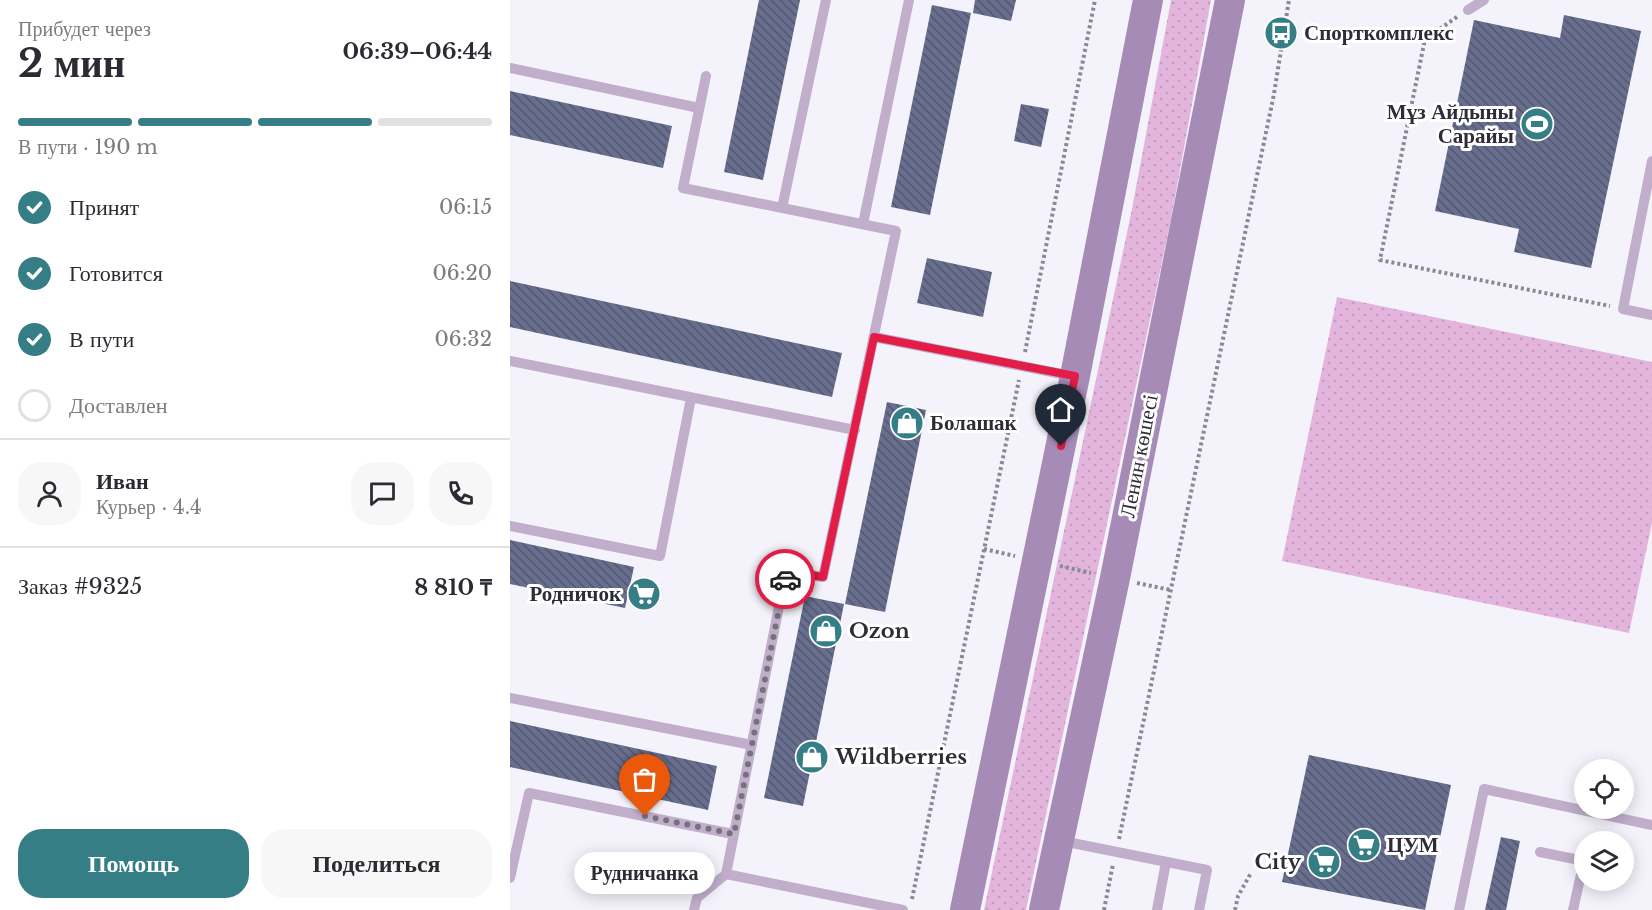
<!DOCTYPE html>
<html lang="ru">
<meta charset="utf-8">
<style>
:root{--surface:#fff;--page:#f7f7f7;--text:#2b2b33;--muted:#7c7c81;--line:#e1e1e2;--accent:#367e86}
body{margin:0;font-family:"Libre Baskerville",serif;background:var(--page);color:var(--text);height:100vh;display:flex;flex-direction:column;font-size:22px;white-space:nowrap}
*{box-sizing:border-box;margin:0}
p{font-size:20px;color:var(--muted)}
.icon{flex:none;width:33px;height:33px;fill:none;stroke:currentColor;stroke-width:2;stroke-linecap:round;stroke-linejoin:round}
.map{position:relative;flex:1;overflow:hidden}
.details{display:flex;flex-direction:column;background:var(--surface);width:510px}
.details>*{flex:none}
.fabs{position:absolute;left:1064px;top:759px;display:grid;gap:12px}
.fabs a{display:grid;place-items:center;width:60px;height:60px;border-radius:50%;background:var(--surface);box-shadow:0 3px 15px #0003;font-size:30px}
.pin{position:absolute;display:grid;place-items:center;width:51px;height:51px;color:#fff;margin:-62px -26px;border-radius:50% 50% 50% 0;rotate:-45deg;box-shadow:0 0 6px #0007}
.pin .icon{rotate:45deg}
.courier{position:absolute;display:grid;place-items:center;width:60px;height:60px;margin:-30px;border:4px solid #e11d48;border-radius:50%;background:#fff;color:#222;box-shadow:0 2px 8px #0007}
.bubble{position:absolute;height:42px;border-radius:21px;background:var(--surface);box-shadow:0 3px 15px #0003;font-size:20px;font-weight:700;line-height:42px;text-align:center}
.summary em{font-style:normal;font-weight:700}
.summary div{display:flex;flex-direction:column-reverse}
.summary{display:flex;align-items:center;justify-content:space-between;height:102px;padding:0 18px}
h1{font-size:39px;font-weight:700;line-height:45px}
.bar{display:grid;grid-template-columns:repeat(4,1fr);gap:9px 6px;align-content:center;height:72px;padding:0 18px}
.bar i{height:8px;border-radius:4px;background:var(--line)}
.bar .active{background:var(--accent)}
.bar p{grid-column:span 4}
.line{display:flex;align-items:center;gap:15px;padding:0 18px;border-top:2px solid var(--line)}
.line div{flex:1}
.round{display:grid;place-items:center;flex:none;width:63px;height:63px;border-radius:24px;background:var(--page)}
ol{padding:0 18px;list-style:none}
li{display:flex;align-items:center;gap:18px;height:66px}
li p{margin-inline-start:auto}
li .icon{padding:6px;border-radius:50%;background:var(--accent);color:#fff;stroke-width:4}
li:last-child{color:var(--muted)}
li i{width:33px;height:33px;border:3px solid var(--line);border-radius:50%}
.cta{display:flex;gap:12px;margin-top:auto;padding:12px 18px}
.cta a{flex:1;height:69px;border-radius:24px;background:var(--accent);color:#fff;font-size:24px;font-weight:700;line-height:69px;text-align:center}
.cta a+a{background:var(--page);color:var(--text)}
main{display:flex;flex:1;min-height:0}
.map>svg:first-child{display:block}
</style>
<main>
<section class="details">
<div class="summary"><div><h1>2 мин</h1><p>Прибудет через</p></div><em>06:39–06:44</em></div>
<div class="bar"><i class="active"></i><i class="active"></i><i class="active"></i><i></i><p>В пути · 190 m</p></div>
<ol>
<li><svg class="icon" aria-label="check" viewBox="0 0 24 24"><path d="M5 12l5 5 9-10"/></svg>Принят<p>06:15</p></li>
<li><svg class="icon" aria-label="check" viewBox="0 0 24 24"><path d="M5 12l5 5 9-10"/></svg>Готовится<p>06:20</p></li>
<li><svg class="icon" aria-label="check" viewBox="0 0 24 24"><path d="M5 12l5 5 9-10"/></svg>В пути<p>06:32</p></li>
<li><i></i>Доставлен</li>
</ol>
<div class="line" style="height:108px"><a class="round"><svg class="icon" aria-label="person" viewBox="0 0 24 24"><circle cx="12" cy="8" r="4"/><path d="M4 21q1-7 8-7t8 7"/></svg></a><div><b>Иван</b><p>Курьер · 4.4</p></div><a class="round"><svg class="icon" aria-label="chat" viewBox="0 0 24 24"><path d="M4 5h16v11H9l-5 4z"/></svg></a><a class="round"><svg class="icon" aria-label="phone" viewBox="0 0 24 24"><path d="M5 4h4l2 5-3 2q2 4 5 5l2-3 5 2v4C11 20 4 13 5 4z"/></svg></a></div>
<div class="line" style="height:78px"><div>Заказ #9325</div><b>8 810 ₸</b></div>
<div class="cta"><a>Помощь</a><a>Поделиться</a></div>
</section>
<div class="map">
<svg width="1142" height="910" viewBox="0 0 1142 910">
<defs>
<pattern id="grass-dots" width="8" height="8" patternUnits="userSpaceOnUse" patternTransform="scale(1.5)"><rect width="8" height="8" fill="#e3b5dd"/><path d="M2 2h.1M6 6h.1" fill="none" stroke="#c39cbe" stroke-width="1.8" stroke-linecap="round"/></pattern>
<pattern id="building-back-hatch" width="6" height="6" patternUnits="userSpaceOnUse" patternTransform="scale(1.5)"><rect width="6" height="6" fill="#686e8d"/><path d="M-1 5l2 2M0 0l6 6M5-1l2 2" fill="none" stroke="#52566e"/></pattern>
</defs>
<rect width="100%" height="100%" fill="#f4f3fb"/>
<path fill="url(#grass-dots)" d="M661,0H701L661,219L516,910H474L622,209Z
M827,297L1142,362V523L1119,633L772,561Z"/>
<path fill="url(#building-back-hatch)" d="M249,0H290L253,180L214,172Z
M465,0H506L501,21L463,13Z
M422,5L461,13L420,215L381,207Z
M1054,15L1131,31L1081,268L1004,252L1009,229L925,211L964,20L1050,38Z
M0,91L162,126L153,168L0,135Z
M511,104L539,109L531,147L504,141Z
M417,258L482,272L473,317L407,303Z
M0,281L332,353L322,397L0,327Z
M377,402L416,410L375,612L335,604Z
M0,540L124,567L115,608L0,584Z
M295,596L334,604L293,806L254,798Z
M0,721L207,766L198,810L0,767Z
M799,755L941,785L915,910L772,882Z
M991,837L1010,841L996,910H975Z"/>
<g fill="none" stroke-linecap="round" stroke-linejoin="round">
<path stroke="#8a8892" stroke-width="4" stroke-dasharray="3 3" stroke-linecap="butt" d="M947,17L915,39L870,260L1100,306
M515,352L585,0
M474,549L505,556
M550,566L581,573
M627,583L661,590
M609,839L764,94L779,0
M402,899L509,380
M594,910L603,864
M725,910L728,896L741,873"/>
<path stroke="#c0aecb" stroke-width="10" d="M958,10L974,0
M0,68L189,108
M1142,161L1113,309L1142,315
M272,208L316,0
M353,224L399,0
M364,337L562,376
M0,361L345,430
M0,526L150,556L181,398
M0,698L242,745
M552,841L697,870L689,910
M1030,852L1074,861L1063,910
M216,874L393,910
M0,878L19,793L223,834
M184,910L187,898L216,874L276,571L313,577L386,231L173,188L196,76
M647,910L656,862
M949,910L974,789L1142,825"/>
<path stroke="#a68bb6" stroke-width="30" d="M455,910L565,376L638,0
M534,910L605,578L720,0"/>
</g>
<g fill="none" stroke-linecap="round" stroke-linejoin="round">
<path stroke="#74727d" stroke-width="6" stroke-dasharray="0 10.8" d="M135,816L224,834L275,579"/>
<path stroke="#e11d48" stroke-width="8" d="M275,579L276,571L313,577L364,337L565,376L551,446"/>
</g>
<defs>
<g id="bus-disc" transform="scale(1.725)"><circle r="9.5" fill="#367e86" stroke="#fff"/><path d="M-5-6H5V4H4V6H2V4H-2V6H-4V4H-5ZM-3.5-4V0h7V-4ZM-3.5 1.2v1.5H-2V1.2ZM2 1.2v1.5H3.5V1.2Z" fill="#fff"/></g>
<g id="stadium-disc" transform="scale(1.725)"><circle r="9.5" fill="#367e86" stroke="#fff"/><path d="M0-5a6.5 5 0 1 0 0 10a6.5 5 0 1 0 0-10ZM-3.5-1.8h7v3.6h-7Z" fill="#fff"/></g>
<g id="shop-disc" transform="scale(1.725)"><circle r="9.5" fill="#367e86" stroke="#fff"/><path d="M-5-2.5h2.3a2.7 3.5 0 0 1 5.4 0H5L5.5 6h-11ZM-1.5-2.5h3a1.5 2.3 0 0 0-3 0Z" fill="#fff"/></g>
<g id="supermarket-disc" transform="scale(1.725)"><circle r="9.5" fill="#367e86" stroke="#fff"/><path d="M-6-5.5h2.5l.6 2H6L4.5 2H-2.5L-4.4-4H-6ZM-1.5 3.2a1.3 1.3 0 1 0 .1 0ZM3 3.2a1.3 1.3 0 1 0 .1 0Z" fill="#fff"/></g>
</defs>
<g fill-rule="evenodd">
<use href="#bus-disc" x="771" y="33"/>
<use href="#stadium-disc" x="1027" y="124"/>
<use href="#shop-disc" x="397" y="423"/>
<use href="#supermarket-disc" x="134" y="594"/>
<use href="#shop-disc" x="316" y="631"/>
<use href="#shop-disc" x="302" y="757"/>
<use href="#supermarket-disc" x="854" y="845"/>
<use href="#supermarket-disc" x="814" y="862"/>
</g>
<g text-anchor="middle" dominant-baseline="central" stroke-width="6" stroke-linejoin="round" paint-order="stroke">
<g font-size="21" font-weight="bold" fill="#2f2c39" stroke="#fff" text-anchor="start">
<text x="794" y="33">Спорткомплекс</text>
<text x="1004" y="112" text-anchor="end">Мұз Айдыны<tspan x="1004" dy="24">Сарайы</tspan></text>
<text x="420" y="423">Болашак</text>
<text x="111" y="594" text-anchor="end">Родничок</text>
<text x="339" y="631">Ozon</text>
<text x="325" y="757">Wildberries</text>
<text x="877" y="845">ЦУМ</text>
<text x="791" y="862" text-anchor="end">City</text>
</g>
<g font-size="21" fill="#2f2c39" stroke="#fff">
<text transform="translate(629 456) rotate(-79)">Ленин көшесі</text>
</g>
</g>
</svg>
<div class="fabs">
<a><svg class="icon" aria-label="locate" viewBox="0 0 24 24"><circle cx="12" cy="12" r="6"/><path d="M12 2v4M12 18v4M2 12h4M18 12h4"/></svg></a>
<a><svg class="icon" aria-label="layers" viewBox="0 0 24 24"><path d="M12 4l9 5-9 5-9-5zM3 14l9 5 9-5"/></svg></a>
</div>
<div class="pin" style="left:135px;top:816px;background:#ea580c"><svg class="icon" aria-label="bag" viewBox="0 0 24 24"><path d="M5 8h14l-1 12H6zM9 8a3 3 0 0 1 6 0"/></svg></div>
<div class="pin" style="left:551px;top:446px;background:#1f2937"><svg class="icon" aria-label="home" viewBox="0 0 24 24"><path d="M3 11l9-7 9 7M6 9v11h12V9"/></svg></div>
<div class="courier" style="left:275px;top:579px"><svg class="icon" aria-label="car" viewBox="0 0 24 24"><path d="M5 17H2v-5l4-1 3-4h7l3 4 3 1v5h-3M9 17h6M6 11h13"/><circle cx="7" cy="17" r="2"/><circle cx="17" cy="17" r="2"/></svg></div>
<div class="bubble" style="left:64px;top:852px;width:141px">Рудничанка</div>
</div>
</main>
